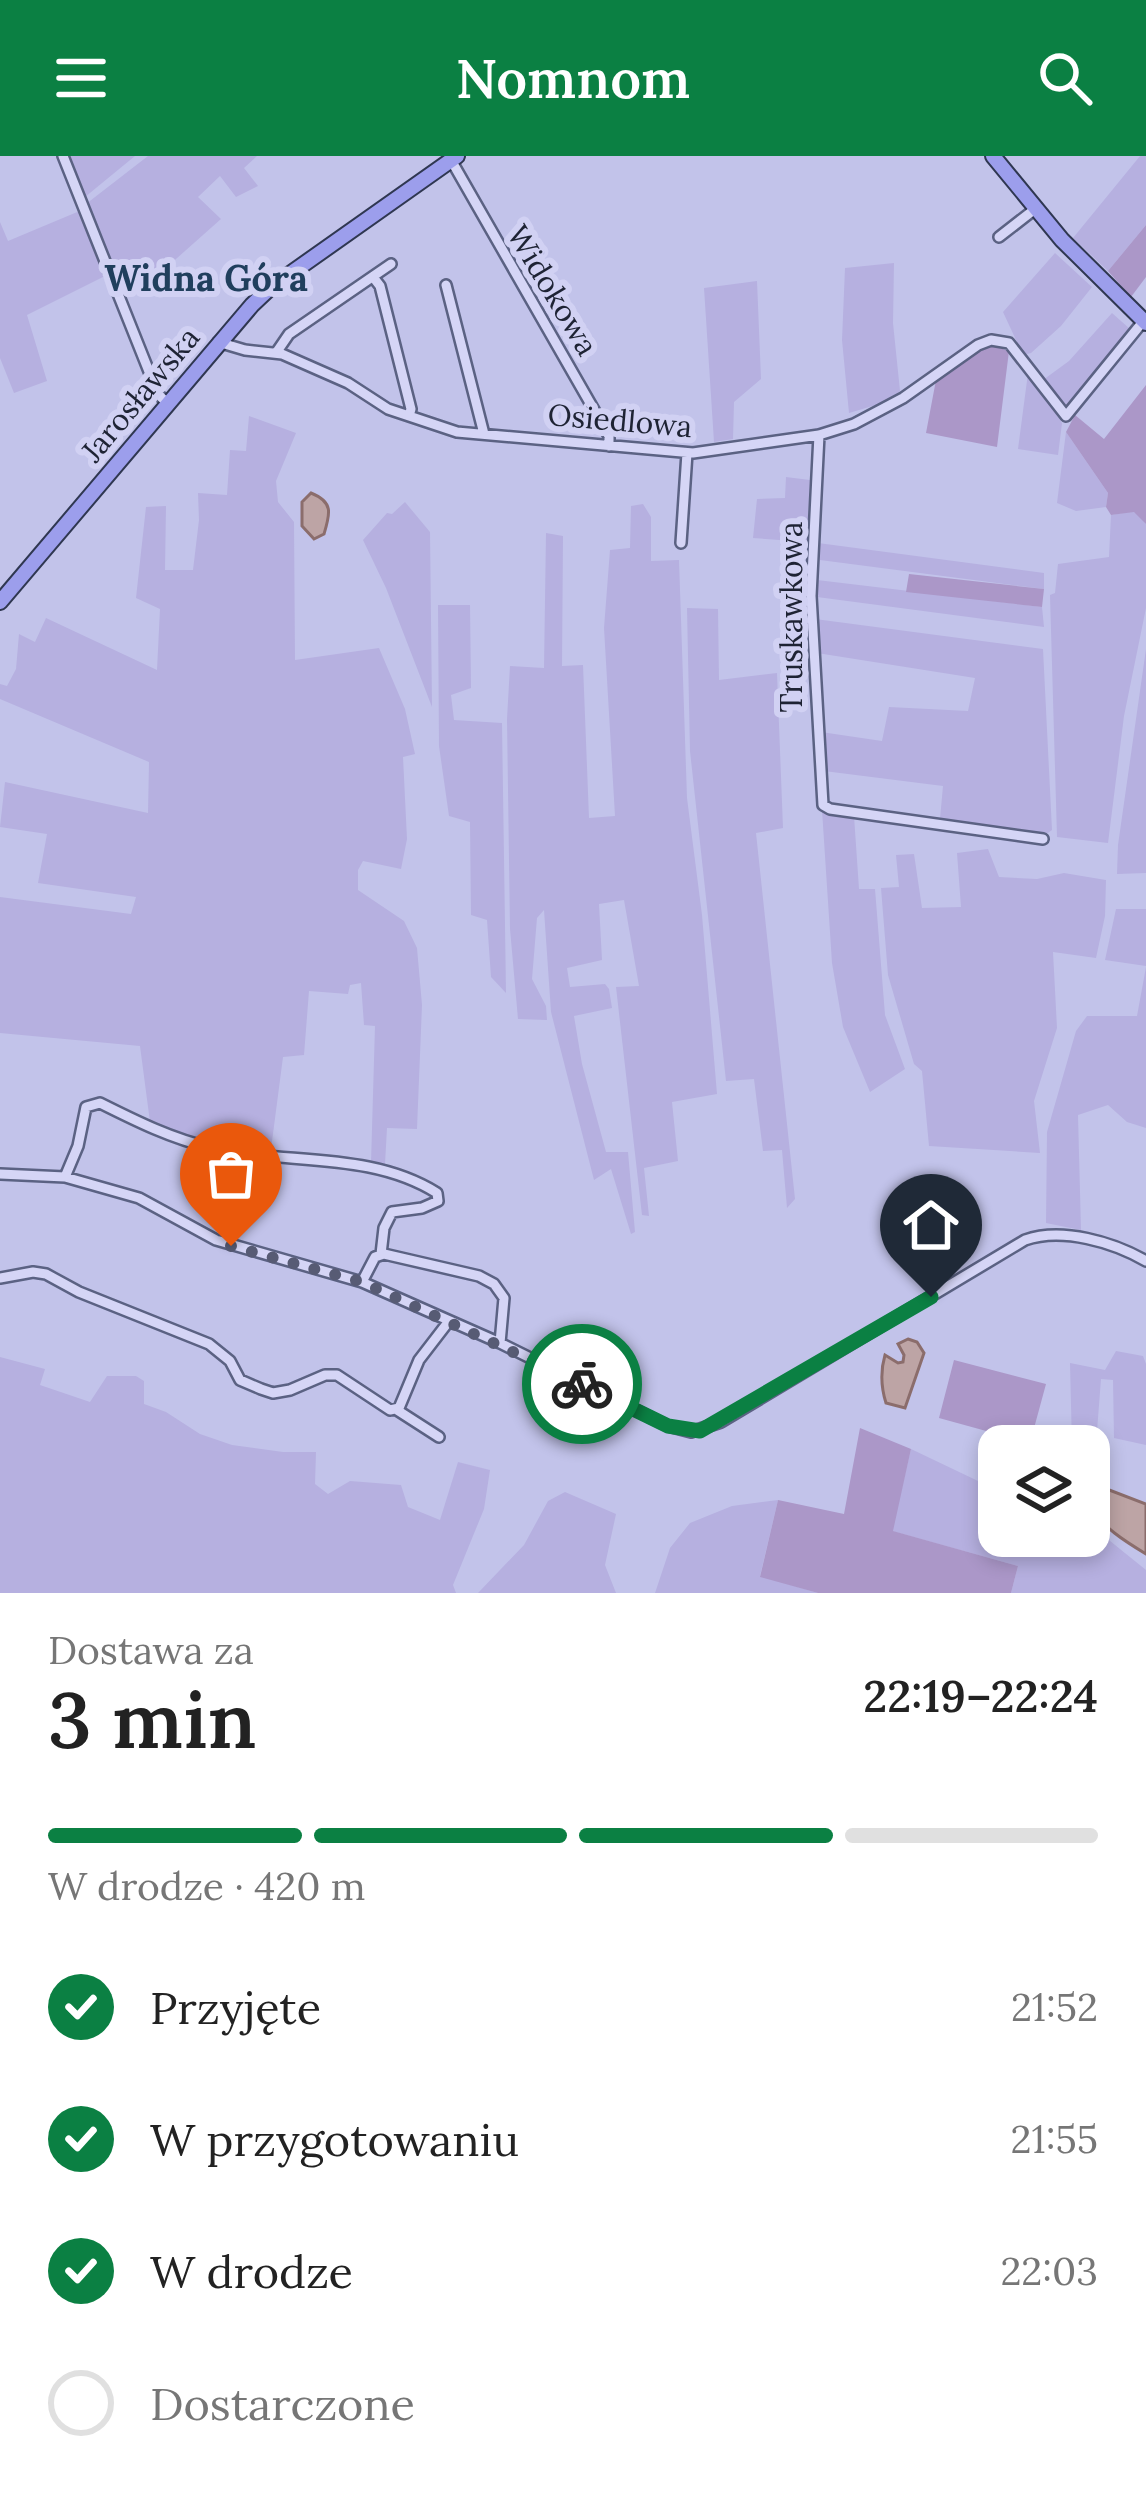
<!DOCTYPE html>
<html lang="pl">
<meta charset="utf-8">
<style>
:root{--surface:#fff;--page:#f6f6f6;--text:#222;--muted:#767676;--line:#e0e0e0;--accent:#0b8043}
body{margin:0;font-family:Lora,serif;background:var(--page);color:var(--text);height:100vh;display:flex;flex-direction:column;font-size:45px;white-space:nowrap}
*{box-sizing:border-box;margin:0}
p{font-size:39px;color:var(--muted)}
.icon{flex:none;width:66px;height:66px;fill:none;stroke:currentColor;stroke-width:2;stroke-linecap:round;stroke-linejoin:round}
.map{position:relative;height:1437px;overflow:hidden}
.sheet{display:flex;flex-direction:column;background:var(--surface);flex:1}
.sheet>*{flex:none}
.fabs{position:absolute;left:978px;top:1269px;display:grid;gap:24px}
.fabs a{display:grid;place-items:center;width:132px;height:132px;border-radius:24px;background:var(--surface);box-shadow:0 6px 18px #0003;font-size:60px}
.pin{position:absolute;display:grid;place-items:center;width:102px;height:102px;color:#fff;margin:-123px -51px;border-radius:50% 50% 50% 0;rotate:-45deg;box-shadow:0 0 12px #0007}
.pin .icon{rotate:45deg}
.courier{position:absolute;display:grid;place-items:center;width:120px;height:120px;margin:-60px;border:9px solid #0b8043;border-radius:50%;background:#fff;color:#222;box-shadow:0 3px 15px #0007}
.head em{font-style:normal;font-weight:600}
.head div{display:flex;flex-direction:column-reverse}
.head{display:flex;align-items:center;justify-content:space-between;height:204px;padding:0 48px}
h1{font-size:78px;font-weight:600;line-height:90px}
.bar{display:grid;grid-template-columns:repeat(4,1fr);gap:18px 12px;align-content:center;height:144px;padding:0 48px}
.bar i{height:15px;border-radius:9px;background:var(--line)}
.bar .current{background:var(--accent)}
.bar p{grid-column:span 4}
ol{padding:0 48px;list-style:none}
li{display:flex;align-items:center;gap:36px;height:132px}
li p{margin-inline-start:auto}
li .icon{padding:12px;border-radius:50%;background:var(--accent);color:#fff;stroke-width:4}
li:last-child{color:var(--muted)}
li i{width:66px;height:66px;border:6px solid var(--line);border-radius:50%}
header{display:flex;justify-content:space-between;align-items:center;height:156px;padding:0 48px;background:var(--accent);color:#fff;font-size:54px;font-weight:600}
.map>svg:first-child{display:block}
</style>
<header><svg class="icon" aria-label="menu" viewBox="0 0 24 24"><path d="M4 6h16M4 12h16M4 18h16"/></svg>Nomnom<svg class="icon" aria-label="search" viewBox="0 0 24 24"><circle cx="10" cy="10" r="6"/><path d="M15 15l6 6"/></svg></header>
<div class="map">
<svg width="1146" height="1437" viewBox="0 0 1146 1437">
<rect width="100%" height="100%" fill="#c2c3ea"/>
<path fill="#b6b0e0" d="M68,0H135L85,41Z
M148,0H257L244,12L258,30L236,41L220,20L198,41L221,63L140,135L120,143L86,48Z
M1140,0H1146V69L1108,115L1073,82Z
M82,54L89,81L107,119L27,159L47,225L14,237L0,202V66L8,85Z
M1055,97L1092,131L1061,170L1031,197L1023,199L1003,156Z
M894,107L893,167L900,235L889,245L849,257L842,184L845,112Z
M757,125L761,223L734,246L733,283L714,286L704,132Z
M1112,157L1130,173L1067,254L1043,224L1069,205Z
M1028,217L1062,267L1058,299L1018,293Z
M249,260L296,277L276,325L278,346L294,366L295,504L379,492L405,553L415,598L403,601L407,683L401,713L363,705L358,714V734L404,765L417,792L422,849L417,973L387,972L385,1008L371,1007L375,870L364,869L361,827L350,829L348,838L309,835L304,899L283,901L271,993L191,983L150,966L140,890L0,877V741L131,758L136,741L38,727L47,678L0,671L5,626L148,657L149,606L0,543V528L7,530L16,513L19,478L35,486L46,462L157,514L160,453L136,442L146,351L166,350L165,414H193L199,364L198,337L227,339L230,294L246,295Z
M1066,276L1108,337L1106,351L1076,355L1057,347Z
M786,321L810,324L807,386L753,382L757,343L785,342Z
M405,346L430,376L432,551L386,432L363,384L387,357L392,358Z
M643,348L651,361V405L679,404L687,642L702,759L717,938L672,946L678,1005L644,1012L649,1060L642,1059L616,831L639,830L624,744L599,748L602,804L567,812L570,831L605,828L609,833L612,852L574,860L582,908L606,996H628L635,1076L631,1078L611,1013L594,1024L551,856L544,754L537,762L532,823L546,850L547,864L518,863L510,773L507,563L510,510L544,512L546,377L563,380L562,510L583,509L589,662L615,660L604,472L610,394L630,392L631,350Z
M1135,355L1146,368V452L1124,560L1108,687L1057,681L1050,439L1055,437L1058,408L1109,401L1111,359Z
M818,387L1044,417V433L820,404Z
M817,424L1042,451L1044,471L817,441Z
M438,449H470L471,532L451,539L454,564L502,567L506,837L491,821L487,764L471,759L470,666L449,660L439,590Z
M687,452L718,453L719,524L777,517L783,672L756,677L795,1043L787,1052L782,994L763,995L754,923L726,925L690,595Z
M815,463L1043,493L1052,674L1045,679L940,663L943,630L824,615L821,576L882,585L889,551L968,555L975,522L817,497Z
M1146,493V717L1117,718L1118,689Z
M822,654L854,660L859,733H875L885,859L905,913L870,936L843,871L832,807Z
M988,693L999,721L1037,723L1064,717L1106,724L1105,760L1096,802L1053,796L1057,872L1034,945L1040,997L929,990L922,915L914,908L888,819L881,732L899,731L896,699L914,698L922,752L961,751L957,697Z
M1116,753H1146V810L1105,804Z
M1146,811V972L1127,966L1108,949L1078,959L1081,1074L1046,1067L1047,976L1076,875L1087,860H1137Z
M1116,1195L1143,1200L1146,1208V1289L1114,1282L1113,1224L1101,1223L1095,1301H1089V1290H1072L1070,1207L1105,1214Z
M0,1201L45,1213L40,1229L90,1246L107,1220H136L144,1225V1248L166,1256L200,1278L232,1289L283,1296H316L315,1328L328,1338L350,1325L401,1329L408,1351L440,1364L458,1306L490,1314L484,1353L453,1429L456,1437H0Z
M911,1293L999,1335V1380H1089V1368L1146,1414V1437H1011L1018,1410L892,1375Z
M565,1336L616,1358L605,1409L616,1437H478L524,1389L548,1345Z
M778,1344L760,1420L818,1437H655L670,1392L690,1367L732,1350Z"/>
<path fill="#ab97c8" d="M1146,69V121L1131,141L1108,115Z
M987,188L1009,195L997,291L926,277L936,224Z
M1146,229V368L1134,356L1111,359L1106,351L1108,337L1066,276L1075,259L1104,283Z
M909,418L1044,433L1042,451L906,436Z
M954,1204L1046,1228L1030,1287L939,1262Z
M860,1272L911,1293L893,1375L1018,1410L1011,1437H818L760,1421L778,1344L844,1358Z"/>
<path fill="#bda4a5" stroke="#8b6d6c" stroke-width="3" d="M311,337C334,346 330,358 324,378L314,383L302,370V346Z
M908,1183L917,1186L924,1197L905,1252L886,1247C881,1231 880,1216 885,1199L898,1207L903,1206L904,1199L898,1188Z
M1091,1327L1146,1348V1398C1123,1384 1104,1372 1089,1350Z"/>
<g fill="none" stroke-linecap="round" stroke-linejoin="round">
<g stroke="#5b6283" stroke-width="14">
<path id="minor" d="M63,0L158,238L167,247
M451,4L609,280V290
M999,81L1035,53
M373,121L380,130L411,253L409,260
M446,129L484,278
M218,186L245,194L282,198L348,227L388,253L457,276L693,297L819,279L854,268L903,242L978,189L991,184L1009,187L1066,260L1145,163
M276,197L289,178L391,108
M819,279L811,440L823,649L830,653L1043,683
M681,387L687,297
M0,1018L65,1021L139,1042L216,1084L362,1126L500,1187L668,1270L691,1276L721,1266L1025,1084C1062,1071 1113,1086 1146,1105
M65,1021L78,990L86,951L100,947C136,965 172,983 212,992C287,1009 370,995 437,1037L438,1045L422,1052L392,1056L384,1072L381,1098
M0,1122L33,1116L46,1118L79,1136L209,1188L230,1205L240,1224L261,1233L273,1237L290,1234L325,1219H337L390,1254L399,1252L419,1204L449,1165
M362,1126L375,1101L384,1098L479,1120L494,1128L504,1142L500,1187
M397,1254L439,1281"/>
</g>
<g stroke="#2f3751" stroke-width="18">
<path id="major" d="M993,0L1062,84L1146,167
M0,446L252,149L270,132L457,0"/>
</g>
<use href="#minor" stroke="#d5d5f6" stroke-width="9"/>
<use href="#major" stroke="#9c9eec" stroke-width="14"/>
</g>
<g fill="none" stroke-linecap="round" stroke-linejoin="round">
<path stroke="#575b74" stroke-width="12" stroke-dasharray="0 21.6" d="M231,1090L362,1126L582,1228"/>
<path stroke="#0b8043" stroke-width="15" d="M582,1228L668,1270L700,1275L931,1141"/>
</g>
<g text-anchor="middle" dominant-baseline="central" stroke-width="12" stroke-linejoin="round" paint-order="stroke">
<g font-size="30" fill="#1e2334" stroke="#d1d1f3">
<text transform="translate(553 134) rotate(59)">Widokowa</text>
<text transform="translate(140 238) rotate(-50)">Jarosławska</text>
<text transform="translate(620 264) rotate(5)">Osiedlowa</text>
<text transform="translate(791 461) rotate(-90)">Truskawkowa</text>
</g>
<g font-size="36" font-weight="bold" fill="#203f5d" stroke="#d1d1f3">
<text x="206" y="122">Widna Góra</text>
</g>
</g>
</svg>
<div class="fabs">
<a><svg class="icon" aria-label="layers" viewBox="0 0 24 24"><path d="M12 4l9 5-9 5-9-5zM3 14l9 5 9-5"/></svg></a>
</div>
<div class="pin" style="left:231px;top:1090px;background:#ea580c"><svg class="icon" aria-label="bag" viewBox="0 0 24 24"><path d="M5 8h14l-1 12H6zM9 8a3 3 0 0 1 6 0"/></svg></div>
<div class="pin" style="left:931px;top:1141px;background:#1f2937"><svg class="icon" aria-label="home" viewBox="0 0 24 24"><path d="M3 11l9-7 9 7M6 9v11h12V9"/></svg></div>
<div class="courier" style="left:582px;top:1228px"><svg class="icon" aria-label="bike" viewBox="0 0 24 24"><circle cx="6" cy="16" r="4"/><circle cx="18" cy="16" r="4"/><path d="M6 16l4-8h5l3 8M10 8l3 8H6M13 5h3"/></svg></div>
</div>
<section class="sheet">
<div class="head"><div><h1>3 min</h1><p>Dostawa za</p></div><em>22:19–22:24</em></div>
<div class="bar"><i class="current"></i><i class="current"></i><i class="current"></i><i></i><p>W drodze · 420 m</p></div>
<ol>
<li><svg class="icon" aria-label="check" viewBox="0 0 24 24"><path d="M5 12l5 5 9-10"/></svg>Przyjęte<p>21:52</p></li>
<li><svg class="icon" aria-label="check" viewBox="0 0 24 24"><path d="M5 12l5 5 9-10"/></svg>W przygotowaniu<p>21:55</p></li>
<li><svg class="icon" aria-label="check" viewBox="0 0 24 24"><path d="M5 12l5 5 9-10"/></svg>W drodze<p>22:03</p></li>
<li><i></i>Dostarczone</li>
</ol>
</section>
